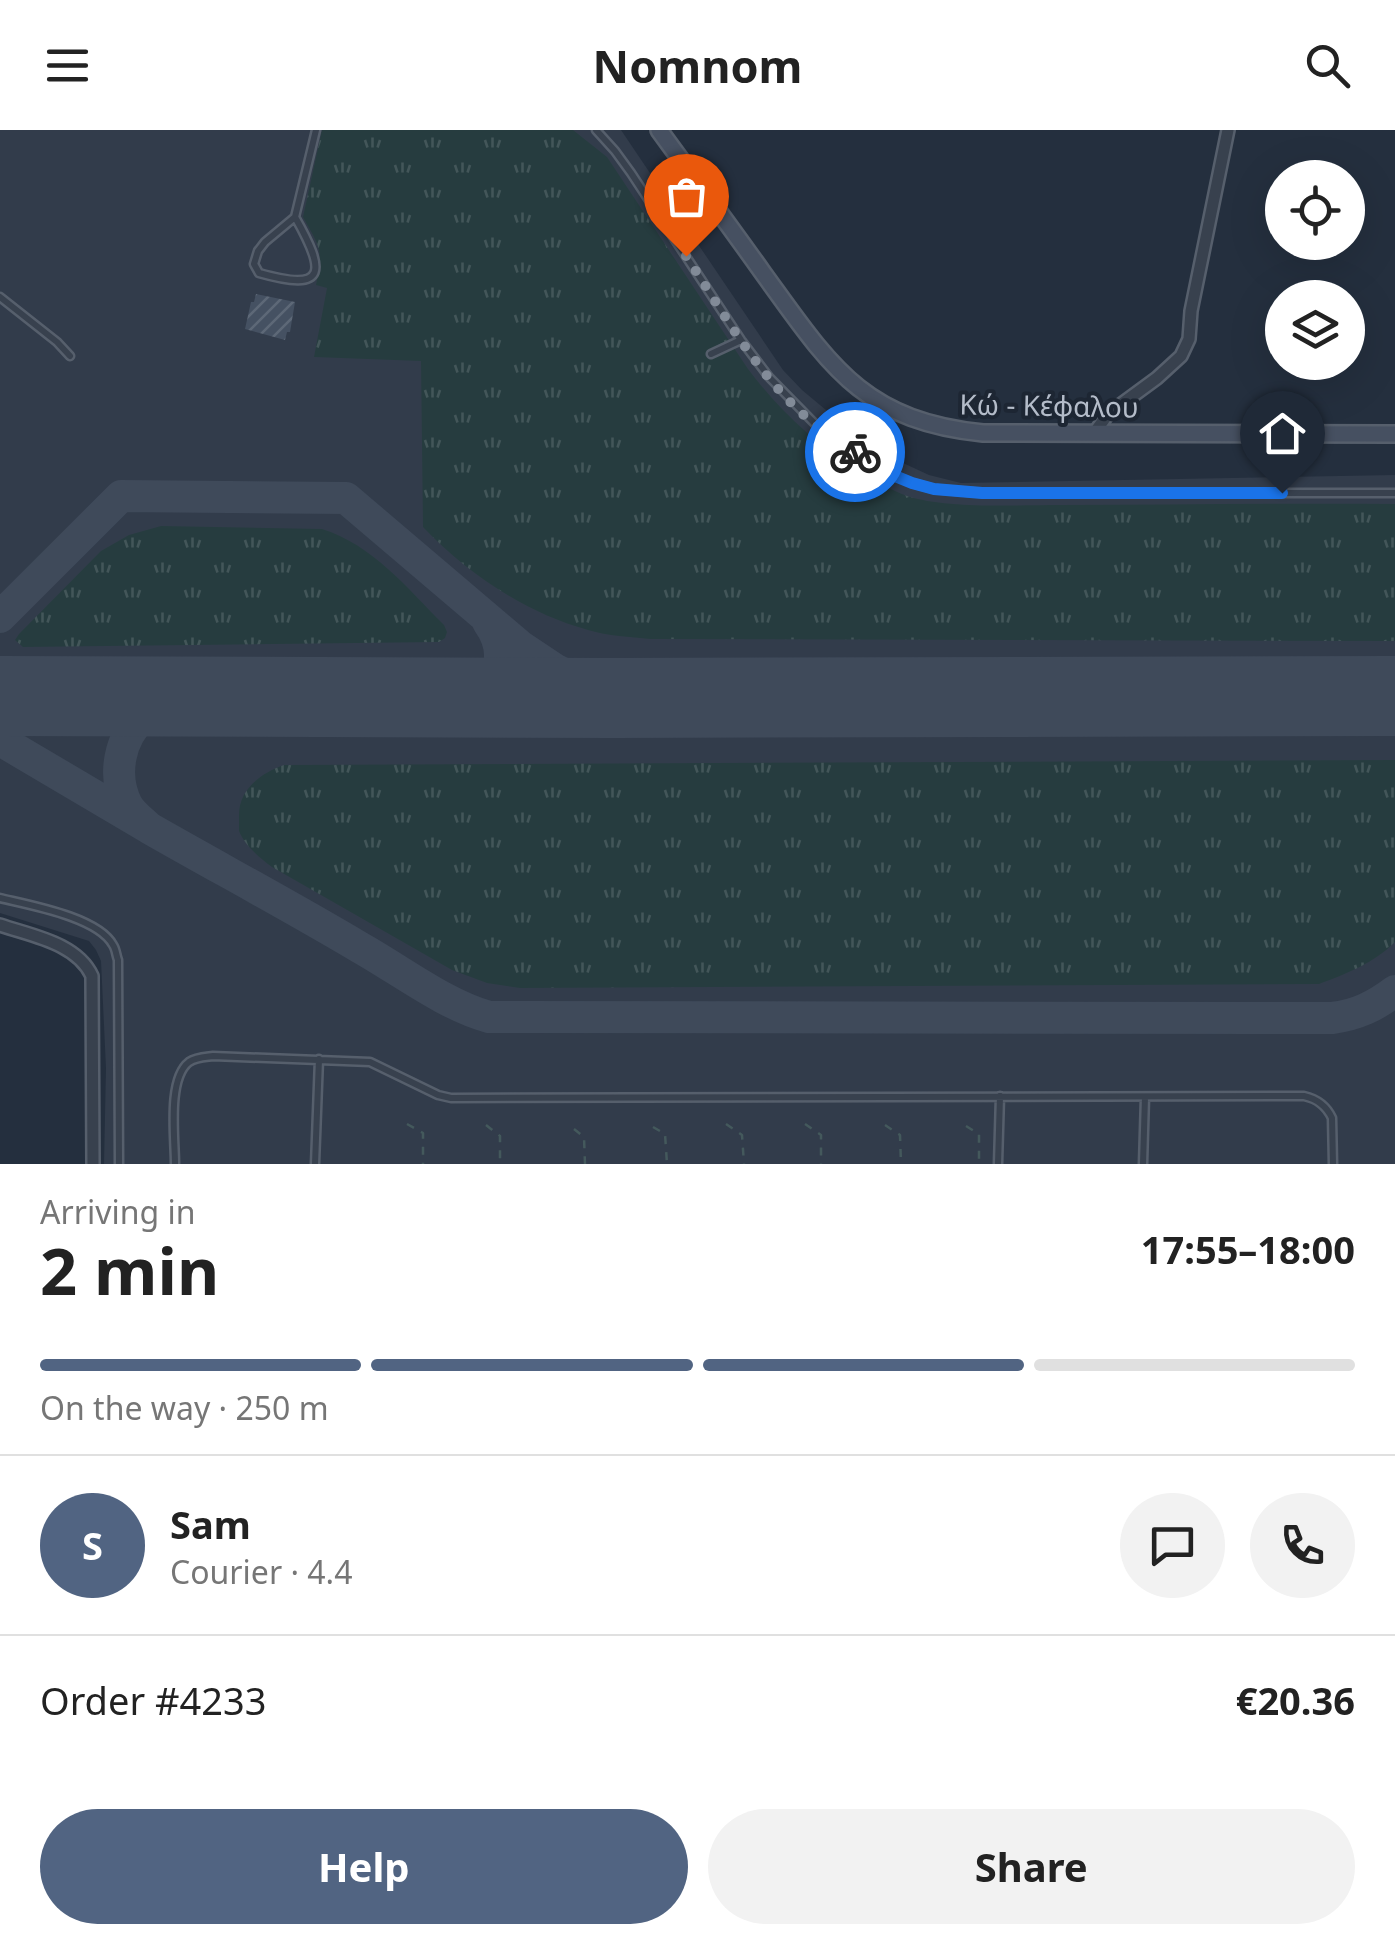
<!DOCTYPE html>
<meta charset="utf-8">
<style>
:root{--surface:#fff;--page:#f2f2f2;--text:#222;--muted:#767676;--line:#e0e0e0;--accent:#516482}
body{margin:0;font-family:"Noto Sans",sans-serif;background:var(--page);color:var(--text);height:100vh;display:flex;flex-direction:column;font-size:38px;white-space:nowrap}
*{box-sizing:border-box;margin:0}
p{font-size:32px;color:var(--muted)}
.icon{flex:none;width:55px;height:55px;fill:none;stroke:currentColor;stroke-width:2;stroke-linecap:round;stroke-linejoin:round}
.map{position:relative;height:1034px;overflow:hidden}
.panel{display:flex;flex-direction:column;background:var(--surface);flex:1}
.panel>*{flex:none}
.controls{position:absolute;left:1265px;top:30px;display:grid;gap:20px}
.controls a{display:grid;place-items:center;width:100px;height:100px;border-radius:50%;background:var(--surface);box-shadow:0 10px 40px #0002;font-size:50px}
.pin{position:absolute;display:grid;place-items:center;width:85px;height:85px;color:#fff;margin:-102px -42px;border-radius:50% 50% 50% 0;rotate:-45deg;box-shadow:0 0 10px #0007}
.pin .icon{rotate:45deg}
.courier{position:absolute;display:grid;place-items:center;width:100px;height:100px;margin:-50px;border:8px solid #1a73e8;border-radius:50%;background:#fff;color:#222;box-shadow:0 2px 12px #0007}
.overview em{font-style:normal;font-weight:700}
.overview div{display:flex;flex-direction:column-reverse}
.overview{display:flex;align-items:center;justify-content:space-between;height:170px;padding:0 40px}
h1{font-size:65px;font-weight:700;line-height:75px}
.bar{display:grid;grid-template-columns:repeat(4,1fr);gap:15px 10px;align-content:center;height:120px;padding:0 40px}
.bar i{height:12px;border-radius:8px;background:var(--line)}
.bar .active{background:var(--accent)}
.bar p{grid-column:span 4}
.line{display:flex;align-items:center;gap:25px;padding:0 40px;border-top:2px solid var(--line)}
.line div{flex:1}
.round{display:grid;place-items:center;flex:none;width:105px;height:105px;border-radius:52px;background:var(--page)}
.primary-button{display:flex;gap:20px;margin-top:auto;padding:20px 40px}
.primary-button a{flex:1;height:115px;border-radius:60px;background:var(--accent);color:#fff;font-size:40px;font-weight:700;line-height:115px;text-align:center}
.primary-button a+a{background:var(--page);color:var(--text)}
header{display:flex;justify-content:space-between;align-items:center;height:130px;padding:0 40px;background:var(--surface);font-size:45px;font-weight:700}
.map>svg:first-child{display:block}
</style>
<header><svg class="icon" aria-label="menu" viewBox="0 0 24 24"><path d="M4 6h16M4 12h16M4 18h16"/></svg>Nomnom<svg class="icon" aria-label="search" viewBox="0 0 24 24"><circle cx="10" cy="10" r="6"/><path d="M15 15l6 6"/></svg></header>
<div class="map">
<svg width="1395" height="1034" viewBox="0 0 1395 1034">
<defs>
<pattern id="grass-tufts" width="24" height="20" patternUnits="userSpaceOnUse" patternTransform="scale(2.5)"><rect width="24" height="20" fill="#263c3f"/><path d="M3 7l-1-3M5 7V3M7 7l1-3M15 17l-1-3M17 17v-4M19 17l1-3" fill="none" stroke="#435659"/></pattern>
<pattern id="building-hatch" width="6" height="6" patternUnits="userSpaceOnUse" patternTransform="scale(2.5)"><rect width="6" height="6" fill="#455162"/><path d="M-1 1l2-2M0 6l6-6M5 7l2-2" fill="none" stroke="#5d6877"/></pattern>
</defs>
<rect width="100%" height="100%" fill="#242f3e"/>
<path fill="#323c4b" d="M0,0H621L783,240L802,260L844,295L888,326L929,345L961,353L1395,345V1034H104L106,938L101,831L96,820L89,811L0,783Z"/>
<path fill="url(#grass-tufts)" d="M322,0H573L607,27L748,239C780,281 815,314 860,341C875,350 890,360 907,366C947,379 1016,375 1059,375C1171,375 1283,373 1395,374V511L650,509C630,507 608,506 588,500C525,483 467,443 423,397L421,231L314,227L327,158L316,155C323,119 321,119 303,87Z
M161,396L322,399C373,415 407,458 444,495L447,502L445,508L439,512L23,517L15,510L19,504L101,421L129,405Z
M1395,630V812C1374,833 1346,844 1319,854L520,858L487,853L452,840L272,737C260,728 245,716 239,701C239,699 239,688 239,685C239,659 261,643 284,635Z"/>
<g fill="none" stroke-linecap="round" stroke-linejoin="round">
<path stroke="#3f4a5a" stroke-width="32" d="M0,487L121,366L346,368L520,516L556,540L615,568
M0,563L12,566
M458,567C466,566 475,564 482,560C506,542 504,514 488,492
M0,610L149,698C142,691 132,684 127,675C112,646 119,607 144,586C158,574 180,570 197,566
M149,698C219,738 290,776 359,817C400,840 445,875 489,887L1332,888C1357,885 1375,876 1395,861"/>
<path stroke="#3f4a5a" stroke-width="80" d="M0,566L615,568L1395,566"/>
</g>
<path fill="url(#building-hatch)" d="M256,164L295,172L290,202H287L285,210L245,199L251,172H254Z"/>
<g fill="none" stroke-linecap="round" stroke-linejoin="round">
<g stroke="#565f6c" stroke-width="11">
<path id="service" d="M596,0L615,21L631,43L741,210L769,247L820,299L890,344L912,353L934,359L982,363H1395
M295,87C325,140 329,163 259,143L254,134L258,121L265,112L295,87L316,0
M0,167L57,212L70,226
M711,224L741,210
M0,768C29,775 98,787 113,815C116,819 116,825 118,830L119,1034
M175,1034C175,1008 167,949 189,932C196,927 205,927 213,926L370,932L438,965L451,968L1304,966C1317,969 1326,975 1332,988L1333,1034
M315,1034L319,929
M998,1034L1000,966
M1143,1034L1145,967"/>
</g>
<g stroke="#565f6c" stroke-width="16">
<path id="minor" d="M1095,302L1108,284L1157,248L1181,226L1189,209L1191,181L1228,0
M0,795C32,806 77,813 92,846L93,1034"/>
</g>
<g stroke="#565f6c" stroke-width="20">
<path id="secondary" d="M659,0C694,48 729,95 763,143C829,234 862,291 983,303L1395,304"/>
</g>
<path stroke="#44595c" stroke-width="2.5" stroke-dasharray="8 8" stroke-linecap="butt" d="M407,994L423,1003V1034
M726,994L742,1005L744,1034
M805,994L821,1005V1034
M486,995L500,1006V1034
M885,995L900,1005L901,1034
M966,996L979,1004V1034
M653,997L665,1004L667,1034
M574,999L584,1007L585,1034"/>
<use href="#service" stroke="#38414e" stroke-width="6"/>
<use href="#minor" stroke="#38414e" stroke-width="11"/>
<use href="#secondary" stroke="#465061" stroke-width="15"/>
</g>
<g fill="none" stroke-linecap="round" stroke-linejoin="round">
<path stroke="#828b98" stroke-width="10" stroke-dasharray="0 18" d="M686,126C726,186 763,256 822,300C832,308 844,315 855,322"/>
<path stroke="#1a73e8" stroke-width="12" d="M855,322L890,344L912,353L934,359L982,363H1282"/>
</g>
<g text-anchor="middle" dominant-baseline="central" stroke-width="8" stroke-linejoin="round" paint-order="stroke">
<g font-size="28" fill="#b4bcc9" stroke="#1d2633">
<text transform="translate(1049 275) rotate(1)">Κώ - Κέφαλου</text>
</g>
</g>
</svg>
<div class="controls">
<a><svg class="icon" aria-label="locate" viewBox="0 0 24 24"><circle cx="12" cy="12" r="6"/><path d="M12 2v4M12 18v4M2 12h4M18 12h4"/></svg></a>
<a><svg class="icon" aria-label="layers" viewBox="0 0 24 24"><path d="M12 4l9 5-9 5-9-5zM3 14l9 5 9-5"/></svg></a>
</div>
<div class="pin" style="left:686px;top:126px;background:#ea580c"><svg class="icon" aria-label="bag" viewBox="0 0 24 24"><path d="M5 8h14l-1 12H6zM9 8a3 3 0 0 1 6 0"/></svg></div>
<div class="pin" style="left:1282px;top:363px;background:#1f2937"><svg class="icon" aria-label="home" viewBox="0 0 24 24"><path d="M3 11l9-7 9 7M6 9v11h12V9"/></svg></div>
<div class="courier" style="left:855px;top:322px"><svg class="icon" aria-label="bike" viewBox="0 0 24 24"><circle cx="6" cy="16" r="4"/><circle cx="18" cy="16" r="4"/><path d="M6 16l4-8h5l3 8M10 8l3 8H6M13 5h3"/></svg></div>
</div>
<section class="panel">
<div class="overview"><div><h1>2 min</h1><p>Arriving in</p></div><em>17:55–18:00</em></div>
<div class="bar"><i class="active"></i><i class="active"></i><i class="active"></i><i></i><p>On the way · 250 m</p></div>
<div class="line" style="height:180px"><b class="round" style="background:var(--accent);color:#fff">S</b><div><b>Sam</b><p>Courier · 4.4</p></div><a class="round"><svg class="icon" aria-label="chat" viewBox="0 0 24 24"><path d="M4 5h16v11H9l-5 4z"/></svg></a><a class="round"><svg class="icon" aria-label="phone" viewBox="0 0 24 24"><path d="M5 4h4l2 5-3 2q2 4 5 5l2-3 5 2v4C11 20 4 13 5 4z"/></svg></a></div>
<div class="line" style="height:130px"><div>Order #4233</div><b>€20.36</b></div>
<div class="primary-button"><a>Help</a><a>Share</a></div>
</section>
